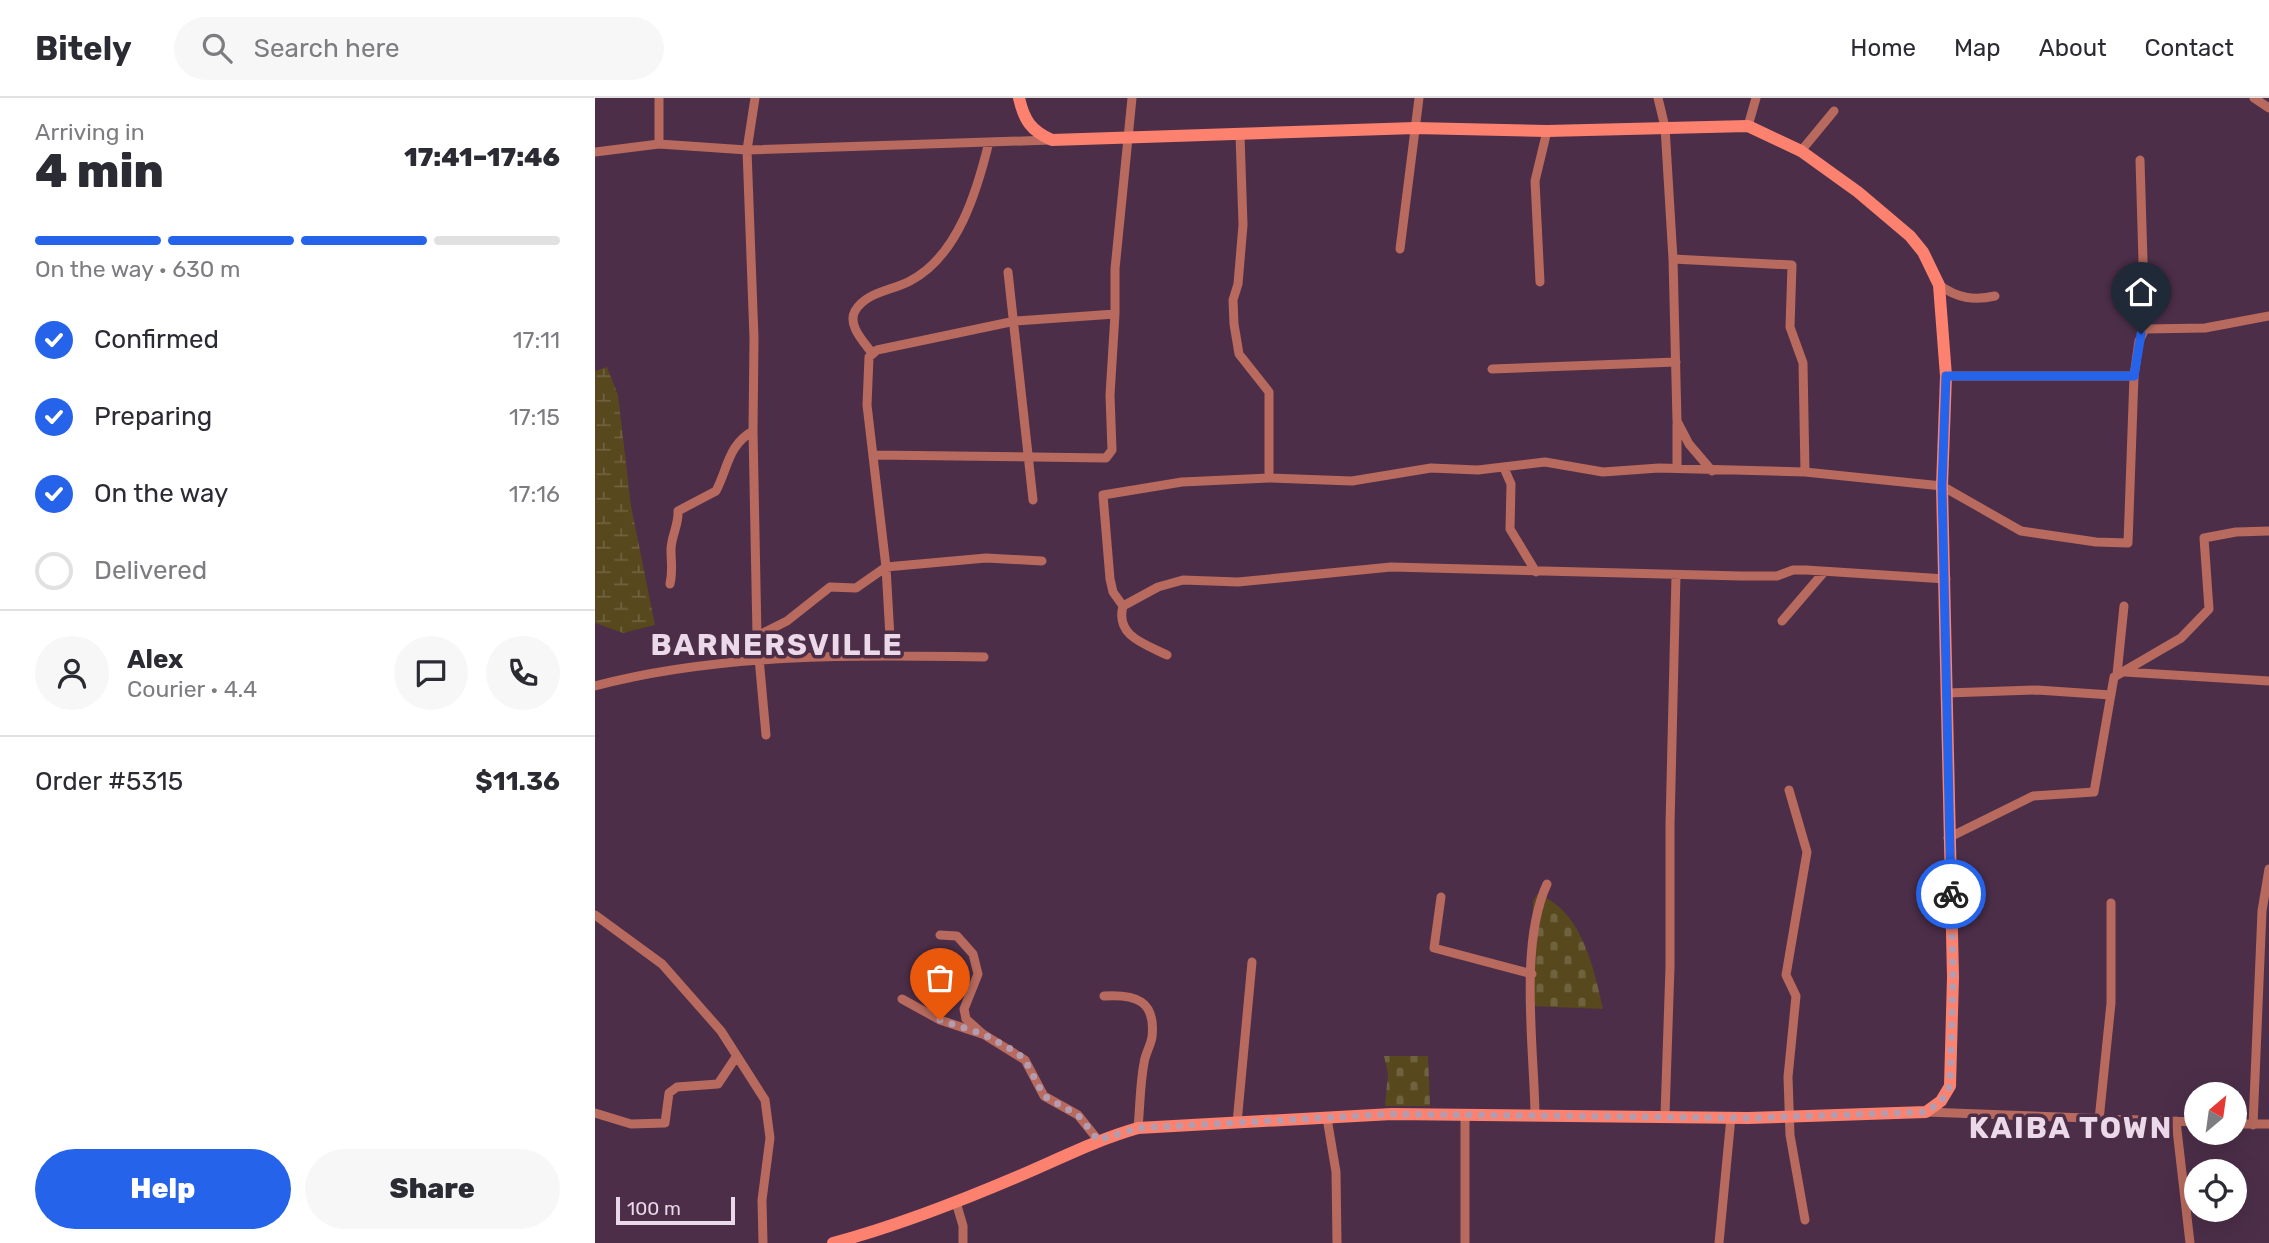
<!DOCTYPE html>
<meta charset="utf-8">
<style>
:root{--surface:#fff;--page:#f7f7f7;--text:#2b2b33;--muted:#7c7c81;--line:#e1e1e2;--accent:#2563eb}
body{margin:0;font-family:Rubik,sans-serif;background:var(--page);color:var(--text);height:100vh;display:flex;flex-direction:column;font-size:26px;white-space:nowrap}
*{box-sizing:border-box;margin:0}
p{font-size:23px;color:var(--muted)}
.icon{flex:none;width:38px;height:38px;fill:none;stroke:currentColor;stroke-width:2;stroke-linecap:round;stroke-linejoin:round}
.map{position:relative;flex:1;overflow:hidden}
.drawer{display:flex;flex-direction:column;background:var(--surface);width:595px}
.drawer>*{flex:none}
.needle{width:46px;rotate:29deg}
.buttons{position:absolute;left:1589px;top:984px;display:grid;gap:14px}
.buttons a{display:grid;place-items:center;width:63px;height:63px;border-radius:50%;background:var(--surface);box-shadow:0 7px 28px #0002;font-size:35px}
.scale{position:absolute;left:21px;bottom:18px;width:119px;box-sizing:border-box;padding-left:7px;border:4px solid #ebd8e8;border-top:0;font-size:19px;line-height:24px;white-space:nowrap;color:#ebd8e8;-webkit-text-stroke:5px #4c2e48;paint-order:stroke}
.pin{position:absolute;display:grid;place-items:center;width:60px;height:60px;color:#fff;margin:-72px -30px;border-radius:50% 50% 50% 0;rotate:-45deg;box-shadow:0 0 7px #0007}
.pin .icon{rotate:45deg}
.courier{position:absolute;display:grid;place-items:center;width:70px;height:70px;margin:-35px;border:5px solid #2563eb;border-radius:50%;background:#fff;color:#222;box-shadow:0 2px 9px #0007}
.headline em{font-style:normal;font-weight:800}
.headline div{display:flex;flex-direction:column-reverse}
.headline{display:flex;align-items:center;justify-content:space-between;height:119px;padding:0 35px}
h1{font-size:46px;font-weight:800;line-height:52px}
.bar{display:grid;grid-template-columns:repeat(4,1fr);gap:10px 7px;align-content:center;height:84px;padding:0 35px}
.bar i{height:9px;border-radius:5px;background:var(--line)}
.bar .on{background:var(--accent)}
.bar p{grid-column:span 4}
.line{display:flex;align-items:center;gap:18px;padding:0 35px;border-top:2px solid var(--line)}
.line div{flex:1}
.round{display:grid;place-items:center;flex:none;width:74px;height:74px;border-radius:37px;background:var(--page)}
ol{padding:0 35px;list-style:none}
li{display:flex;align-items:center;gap:21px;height:77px}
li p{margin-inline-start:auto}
li .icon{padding:7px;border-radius:50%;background:var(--accent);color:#fff;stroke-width:4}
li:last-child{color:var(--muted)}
li i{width:38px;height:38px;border:4px solid var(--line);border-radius:50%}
.primary-button{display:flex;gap:14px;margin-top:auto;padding:14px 35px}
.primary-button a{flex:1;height:80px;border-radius:42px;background:var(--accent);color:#fff;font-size:28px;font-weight:800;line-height:80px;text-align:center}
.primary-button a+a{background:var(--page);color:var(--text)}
header{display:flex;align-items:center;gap:42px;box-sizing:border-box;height:98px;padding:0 35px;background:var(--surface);border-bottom:2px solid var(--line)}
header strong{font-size:33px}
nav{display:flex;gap:38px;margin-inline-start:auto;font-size:24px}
.search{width:490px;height:63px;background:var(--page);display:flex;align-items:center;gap:18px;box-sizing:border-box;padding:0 24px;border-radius:38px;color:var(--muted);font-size:26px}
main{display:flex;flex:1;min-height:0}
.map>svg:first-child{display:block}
</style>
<header>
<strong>Bitely</strong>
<div class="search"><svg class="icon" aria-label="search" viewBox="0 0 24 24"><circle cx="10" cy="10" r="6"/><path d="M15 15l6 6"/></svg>Search here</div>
<nav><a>Home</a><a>Map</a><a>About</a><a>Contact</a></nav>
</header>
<main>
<section class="drawer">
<div class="headline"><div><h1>4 min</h1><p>Arriving in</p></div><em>17:41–17:46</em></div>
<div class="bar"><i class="on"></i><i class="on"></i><i class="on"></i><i></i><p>On the way · 630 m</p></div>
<ol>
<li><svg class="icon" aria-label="check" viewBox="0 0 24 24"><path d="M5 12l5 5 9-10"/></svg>Confirmed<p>17:11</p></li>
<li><svg class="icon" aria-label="check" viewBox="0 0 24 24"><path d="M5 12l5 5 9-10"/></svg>Preparing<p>17:15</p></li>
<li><svg class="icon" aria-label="check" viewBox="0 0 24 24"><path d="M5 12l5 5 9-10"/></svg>On the way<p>17:16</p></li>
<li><i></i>Delivered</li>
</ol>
<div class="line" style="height:126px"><a class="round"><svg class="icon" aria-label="person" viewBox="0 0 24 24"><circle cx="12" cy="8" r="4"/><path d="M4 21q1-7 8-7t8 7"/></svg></a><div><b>Alex</b><p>Courier · 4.4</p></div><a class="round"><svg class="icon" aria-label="chat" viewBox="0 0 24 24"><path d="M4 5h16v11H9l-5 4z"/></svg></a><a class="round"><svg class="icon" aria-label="phone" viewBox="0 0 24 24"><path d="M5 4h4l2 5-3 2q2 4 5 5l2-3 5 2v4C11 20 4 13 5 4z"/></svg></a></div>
<div class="line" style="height:91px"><div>Order #5315</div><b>$11.36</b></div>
<div class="primary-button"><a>Help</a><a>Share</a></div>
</section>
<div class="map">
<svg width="1674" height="1145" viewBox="0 0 1674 1145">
<defs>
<pattern id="wetland-marsh" width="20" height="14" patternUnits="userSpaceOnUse" patternTransform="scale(1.75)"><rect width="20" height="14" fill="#57481d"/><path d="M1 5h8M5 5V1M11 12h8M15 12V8" fill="none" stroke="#6f623e"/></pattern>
<pattern id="cemetery-stones" width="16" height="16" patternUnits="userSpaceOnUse" patternTransform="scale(1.75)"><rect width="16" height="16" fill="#57481d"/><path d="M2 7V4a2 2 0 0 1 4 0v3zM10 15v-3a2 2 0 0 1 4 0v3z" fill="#6f623e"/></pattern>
</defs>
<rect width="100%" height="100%" fill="#4c2e48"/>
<path fill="url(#wetland-marsh)" d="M12,269L23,297L36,408L60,527L28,535L0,525V273Z"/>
<path fill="url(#cemetery-stones)" d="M942,796C986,811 999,869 1008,911L935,908L938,803Z
M789,958H833L835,1008H790L793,976Z"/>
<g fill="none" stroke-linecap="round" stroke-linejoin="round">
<path stroke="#b76a5d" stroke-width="9" d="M64,0V46
M160,0L152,52L159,240L158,333L162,538
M1063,0L1070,29L1078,161L1082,323L1094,346L1117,373
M1659,0L1674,10
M1153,28L1161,0
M645,37L648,127L643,186L638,202L639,226L644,256L674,294V380
M1206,53L1239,13
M0,54L64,46L152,52L456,42
M805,151L824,0
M1078,161L1197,167L1195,229L1208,265L1210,374
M413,174L438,402
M945,184L940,83L952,33
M1344,187C1362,200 1379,203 1400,198
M1550,231L1610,230L1674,218
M277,255C269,244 252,227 260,213C271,194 296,193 315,183C363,158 382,93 394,44
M897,271L1081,264
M1539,278L1544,243L1550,231L1545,62
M1082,326V370
M278,357L511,360L517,352L515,297L520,216
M909,370L916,386L915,431L941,474
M75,486C78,473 76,464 76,452C76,438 84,427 83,413L121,393C133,370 133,347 158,333
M528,508L518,494L515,481L508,397L587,384L674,380L757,383L836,370L883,372L950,364L1008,374L1064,370L1210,374L1347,388L1426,433L1501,444L1533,445L1539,278H1351
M1187,523L1229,474
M296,557L291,469L272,307L274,259L282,252L420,223L520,216V171L537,0
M572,557C550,546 520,538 528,508L563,489L588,482L643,484L796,469L1146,478H1182L1198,472H1211L1351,481
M1530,574L1674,583
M1522,576L1529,508
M0,588C125,555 260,557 389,559
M1352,595L1442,592L1516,597
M171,637L162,538L192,523L235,489L261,490L291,469L391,460L447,463
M1194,692L1212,754L1191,877L1201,898L1193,979L1195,1037L1210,1122
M1353,740L1438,698L1499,694L1519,579L1586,540L1614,511L1609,440L1641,434L1674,433
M846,799L839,850L937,876
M0,817L67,866L126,933L170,1002L175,1040L167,1102L168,1145
M345,837L362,838L378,856L383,876L369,911L371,921L388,936L430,962L449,998L483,1017L503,1042
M509,898C540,896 561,902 557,939C556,947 550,956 549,965C545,986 545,1009 543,1030
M307,901L345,922L387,936
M1331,1014L1601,1024
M0,1015L36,1026L70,1025L74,995L82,989L123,986L141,959
M940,1016C939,950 924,846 952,786
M870,1017V1145
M1070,1017L1075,869V727L1081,477
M732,1020L741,1074L742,1145
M1504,1022L1516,905V805
M1581,1023L1595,1145
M642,1025L657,864
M1640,1026H1674
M1658,1027L1667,813L1674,771
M361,1104L368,1128V1145
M1124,1145L1136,1019"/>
<path stroke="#fc826f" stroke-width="12" d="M238,1145C302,1128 363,1104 424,1078C464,1061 501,1042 543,1030L797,1016L1153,1020L1331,1014L1346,1003L1355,988L1358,879L1347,388L1351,278L1344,187L1328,154L1315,138L1263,94L1206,53L1153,28L952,33L820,30L457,42C436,33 429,22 424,0"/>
</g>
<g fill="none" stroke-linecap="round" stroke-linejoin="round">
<path stroke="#b39cb0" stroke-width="7" stroke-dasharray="0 12.6" d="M345,922L388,936L421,954L430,962L449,998L483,1017L503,1042L543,1030L797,1016L1153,1020L1331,1014L1346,1003L1355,988L1358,878L1356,796"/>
<path stroke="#2563eb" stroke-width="9" d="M1356,796L1347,388L1351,278H1539L1546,236"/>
</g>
<g text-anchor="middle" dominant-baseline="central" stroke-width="7" stroke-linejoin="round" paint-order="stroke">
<g font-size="30" font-weight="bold" letter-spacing="2" fill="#ebd8e8" stroke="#4c2e48">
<text x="182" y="547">BARNERSVILLE</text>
<text x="1476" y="1030">KAIBA TOWN</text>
</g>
</g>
</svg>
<div class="buttons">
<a><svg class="needle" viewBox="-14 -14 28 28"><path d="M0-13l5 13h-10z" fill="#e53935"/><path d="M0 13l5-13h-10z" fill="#7c7c81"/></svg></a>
<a><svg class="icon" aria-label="locate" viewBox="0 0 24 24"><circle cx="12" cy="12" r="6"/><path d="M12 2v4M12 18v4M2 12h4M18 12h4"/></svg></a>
</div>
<div class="scale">100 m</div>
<div class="pin" style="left:345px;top:922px;background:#ea580c"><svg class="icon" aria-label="bag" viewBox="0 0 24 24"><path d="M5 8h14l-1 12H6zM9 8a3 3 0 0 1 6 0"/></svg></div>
<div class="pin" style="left:1546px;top:236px;background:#1f2937"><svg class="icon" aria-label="home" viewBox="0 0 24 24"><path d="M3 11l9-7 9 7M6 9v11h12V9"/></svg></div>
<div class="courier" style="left:1356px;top:796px"><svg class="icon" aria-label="bike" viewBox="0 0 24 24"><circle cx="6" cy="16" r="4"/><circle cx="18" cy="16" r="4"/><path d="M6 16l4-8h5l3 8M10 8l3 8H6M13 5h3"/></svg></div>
</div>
</main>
